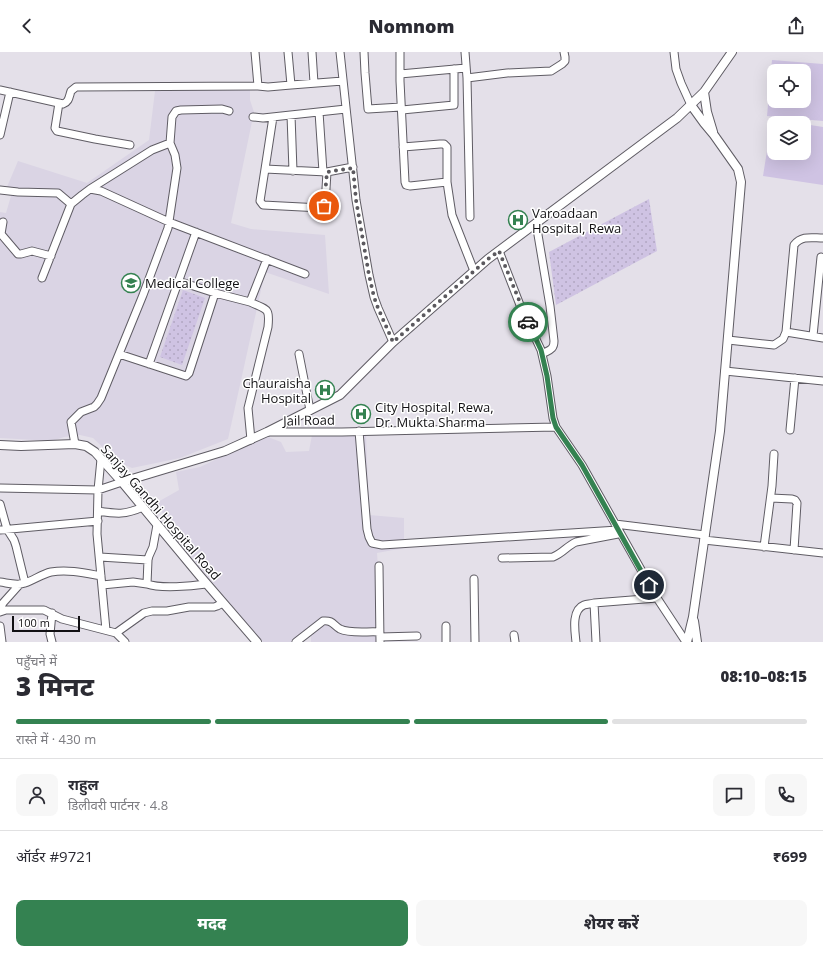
<!DOCTYPE html>
<html lang="hi">
<meta charset="utf-8">
<style>
:root{--surface:#fff;--page:#f7f7f7;--text:#2b2b33;--muted:#7c7c81;--line:#e1e1e2;--accent:#348251}
body{margin:0;font-family:"Open Sans","Noto Sans Devanagari",sans-serif;background:var(--page);color:var(--text);height:100vh;display:flex;flex-direction:column;font-size:15px;white-space:nowrap}
*{box-sizing:border-box;margin:0}
p{font-size:13px;color:var(--muted)}
.icon{flex:none;width:22px;height:22px;fill:none;stroke:currentColor;stroke-width:2;stroke-linecap:round;stroke-linejoin:round}
.map{position:relative;height:590px;overflow:hidden}
.details{display:flex;flex-direction:column;background:var(--surface);flex:1}
.details>*{flex:none}
.controls{position:absolute;left:767px;top:12px;display:grid;gap:8px}
.controls a{display:grid;place-items:center;width:44px;height:44px;border-radius:8px;background:var(--surface);box-shadow:0 4px 16px #0002;font-size:20px}
.scale{position:absolute;left:12px;bottom:10px;width:68px;box-sizing:border-box;padding-left:4px;border:2px solid #111013;border-top:0;font-size:11px;line-height:14px;white-space:nowrap;color:#111013;-webkit-text-stroke:3px #fff;paint-order:stroke}
.pin{position:absolute;display:grid;place-items:center;width:34px;height:34px;color:#fff;margin:-17px;border:2px solid #fff;border-radius:50%;box-shadow:0 1px 4px #0007}
.courier{position:absolute;display:grid;place-items:center;width:40px;height:40px;margin:-20px;border:3px solid #348251;border-radius:50%;background:#fff;color:#222;box-shadow:0 1px 5px #0007}
.head em{font-style:normal;font-weight:800}
.head div{display:flex;flex-direction:column-reverse}
.head{display:flex;align-items:center;justify-content:space-between;height:68px;padding:0 16px}
h1{font-size:26px;font-weight:800;line-height:30px}
.bar{display:grid;grid-template-columns:repeat(4,1fr);gap:6px 4px;align-content:center;height:48px;padding:0 16px}
.bar i{height:5px;border-radius:3px;background:var(--line)}
.bar .selected{background:var(--accent)}
.bar p{grid-column:span 4}
.line{display:flex;align-items:center;gap:10px;padding:0 16px;border-top:1px solid var(--line)}
.line div{flex:1}
.round{display:grid;place-items:center;flex:none;width:42px;height:42px;border-radius:8px;background:var(--page)}
.action{display:flex;gap:8px;margin-top:auto;padding:8px 16px}
.action a{flex:1;height:46px;border-radius:8px;background:var(--accent);color:#fff;font-size:16px;font-weight:800;line-height:46px;text-align:center}
.action a+a{background:var(--page);color:var(--text)}
header{display:flex;justify-content:space-between;align-items:center;height:52px;padding:0 16px;background:var(--surface);font-size:18px;font-weight:800}
.map>svg:first-child{display:block}
</style>
<header><svg class="icon" aria-label="back" viewBox="0 0 24 24"><path d="M15 5l-7 7 7 7"/></svg>Nomnom<svg class="icon" aria-label="share" viewBox="0 0 24 24"><path d="M12 15V3M7 8l5-5 5 5M5 13v7h14v-7"/></svg></header>
<div class="map">
<svg width="823" height="590" viewBox="0 0 823 590">
<defs>
<pattern id="green-dots" width="8" height="8" patternUnits="userSpaceOnUse"><rect width="8" height="8" fill="#cfc3e3"/><path d="M2 2h.1M6 6h.1" fill="none" stroke="#b1a6c2" stroke-width="1.8" stroke-linecap="round"/></pattern>
</defs>
<rect width="100%" height="100%" fill="#e4e0e9"/>
<path fill="#dad4e4" d="M244,35L250,37V48L254,60L231,171L251,177L325,183L329,242L265,220L228,387L180,406L132,416L118,410L93,386L80,383L64,385L52,389L0,386V160L6,161L11,144L4,142L18,109L87,131L149,88L155,39Z
M366,382L369,463L404,466V496L377,501L382,570L379,590H311V582L307,577L292,590H263L198,513L156,451L179,438L176,420L200,415L259,387L268,385L281,390L286,400L309,399L312,383Z"/>
<path fill="url(#green-dots)" d="M649,147L657,199L556,253L549,200Z
M183,238L205,246L182,313L160,305Z"/>
<path fill="#cfc3e3" fill-rule="evenodd" d="M772,8L823,12V69L767,64ZM774,19H804V49H774Z
M772,67L795,71H774V101H804V72L823,75V133L763,124Z"/>
<g fill="none" stroke-linecap="round" stroke-linejoin="round">
<g stroke="#5f5c64" stroke-width="9">
<path id="minor" d="M255,0L258,34
M288,0L291,33
M312,0L314,31
M340,0L356,148L369,223L374,245L378,256L393,290
M364,0L365,21L368,57L401,55
M400,0V29L405,130L406,133L410,134L447,130
M465,0L467,26L470,165
M674,0L676,17L681,31L691,53
M400,22L466,16
M467,26L507,21L551,19L562,12L565,9V5L564,0
M0,38L63,52C69,50 69,45 71,39L76,35L258,34L268,35L291,33L343,29
M59,51L55,76L57,79L95,87L130,93
M402,58L454,53V17
M319,60L323,120
M291,63L293,119
M253,65L263,66L346,57
M273,65L265,117L327,120L353,115
M0,83L10,40
M403,95L440,92H444L447,95V130L452,163L474,219
M265,117L260,149L263,153L321,156H323L325,153L327,120
M90,137L152,98L170,91
M0,138L18,140L58,141L71,152
M3,170L1,182L18,202H21L32,199L51,204
M536,171L550,254L554,289C554,298 549,298 542,302
M499,199L520,253L541,298L547,324L553,366L556,375
M42,226L71,152L82,143L90,137L101,139L169,170L305,222
M178,229L215,241L250,250L267,207
M250,250C267,258 270,255 268,275L248,356L251,388
M786,280L823,286
M813,284L821,205
M728,288L774,293L783,287L786,280L794,193C802,183 812,186 823,186
M119,302L186,324L189,321L215,241
M299,302L310,358
M149,312L196,180
M725,319L823,329
M790,378L795,326
M359,379L367,477L369,485L372,491L382,493L618,478
M267,380H342L556,375L582,413L657,546L686,590
M75,392L71,370L81,360L94,355L97,352L101,346L143,243L168,176L177,116L175,103L170,91L172,65L176,59L181,58L222,57L229,59
M101,407L98,438L97,482L106,578
M0,436L98,438L122,430
M771,446L792,447L795,448L797,451L794,498
M0,452L7,477L14,488L16,494L25,531
M98,459C117,462 125,463 143,455
M615,472L705,483
M0,478L98,469
M704,488L823,501
M764,495L772,434L774,402
M100,505L148,508
M502,506L553,505C563,501 567,494 576,490L618,482
M379,514L380,590
M474,527L475,590
M0,530C8,531 17,534 25,531C34,528 42,522 51,520C68,517 85,521 101,524
M147,532C161,537 192,534 206,532
M102,533L133,530L147,532L148,508L149,504L153,495L157,473
M0,557L3,551L20,532
M0,560L6,558H44L62,567L116,581L125,590
M52,561L50,582L52,590
M0,574L2,590
M116,581L144,561L152,559H167L189,555H214L217,554L223,551
M514,583L515,590
M380,585L417,584
M296,590L323,569C333,568 333,573 340,577C350,582 369,579 379,580
M446,590V574
M576,590C575,580 571,558 584,553C587,552 590,552 594,551
M596,590L594,551L657,546"/>
</g>
<g stroke="#5f5c64" stroke-width="10">
<path id="major" d="M704,40L707,60L713,80
M0,393L21,394L75,392L86,394L95,400L122,430L200,524L257,590
M122,430L225,399L267,380L340,343L393,290L488,207L677,66L704,40L732,0
M694,569L697,590
M687,590L693,565L720,379L741,130L738,117L714,83L704,71L691,53"/>
</g>
<use href="#minor" stroke="#fff" stroke-width="7"/>
<use href="#major" stroke="#fff" stroke-width="8"/>
</g>
<g fill="none" stroke-linecap="round" stroke-linejoin="round">
<path stroke="#5b595e" stroke-width="4" stroke-dasharray="0 7.2" d="M324,154L327,120L353,116L356,148L369,223L374,245L378,256L393,290L488,207L499,199L528,270"/>
<path stroke="#348251" stroke-width="5" d="M528,270L541,298L547,324L553,366L556,375L582,413L649,533"/>
</g>
<defs>
<g id="hospital-ring" transform="scale(1)"><circle r="9.5" fill="#fff" stroke="#348251" stroke-width="1.5"/><path d="M-5-5h3v3.5h4V-5h3V5h-3V1.5h-4V5h-3Z" fill="#348251"/></g>
<g id="university-ring" transform="scale(1)"><circle r="9.5" fill="#fff" stroke="#348251" stroke-width="1.5"/><path d="M0-5L7-2L0 1L-7-2ZM-4 1L0 2.5L4 1V4Q0 6-4 4Z" fill="#348251"/></g>
</defs>
<g fill-rule="evenodd">
<use href="#hospital-ring" x="518" y="168"/>
<use href="#university-ring" x="131" y="231"/>
<use href="#hospital-ring" x="325" y="338"/>
<use href="#hospital-ring" x="361" y="362"/>
</g>
<g text-anchor="middle" dominant-baseline="central" stroke-width="3" stroke-linejoin="round" paint-order="stroke">
<g font-size="13" fill="#111013" stroke="#fff" text-anchor="start">
<text x="532" y="161">Varoadaan<tspan x="532" dy="15">Hospital, Rewa</tspan></text>
<text x="145" y="231">Medical College</text>
<text x="311" y="331" text-anchor="end">Chauraisha<tspan x="311" dy="15">Hospital</tspan></text>
<text x="375" y="355">City Hospital, Rewa,<tspan x="375" dy="15">Dr. Mukta Sharma</tspan></text>
</g>
<g font-size="13" fill="#111013" stroke="#fff">
<text transform="translate(309 368) rotate(-1)">Jail Road</text>
<text transform="translate(161 460) rotate(49)">Sanjay Gandhi Hospital Road</text>
</g>
</g>
</svg>
<div class="controls">
<a><svg class="icon" aria-label="locate" viewBox="0 0 24 24"><circle cx="12" cy="12" r="6"/><path d="M12 2v4M12 18v4M2 12h4M18 12h4"/></svg></a>
<a><svg class="icon" aria-label="layers" viewBox="0 0 24 24"><path d="M12 4l9 5-9 5-9-5zM3 14l9 5 9-5"/></svg></a>
</div>
<div class="scale">100 m</div>
<div class="pin" style="left:324px;top:154px;background:#ea580c"><svg class="icon" aria-label="bag" viewBox="0 0 24 24"><path d="M5 8h14l-1 12H6zM9 8a3 3 0 0 1 6 0"/></svg></div>
<div class="pin" style="left:649px;top:533px;background:#1f2937"><svg class="icon" aria-label="home" viewBox="0 0 24 24"><path d="M3 11l9-7 9 7M6 9v11h12V9"/></svg></div>
<div class="courier" style="left:528px;top:270px"><svg class="icon" aria-label="car" viewBox="0 0 24 24"><path d="M5 17H2v-5l4-1 3-4h7l3 4 3 1v5h-3M9 17h6M6 11h13"/><circle cx="7" cy="17" r="2"/><circle cx="17" cy="17" r="2"/></svg></div>
</div>
<section class="details">
<div class="head"><div><h1>3 मिनट</h1><p>पहुँचने में</p></div><em>08:10–08:15</em></div>
<div class="bar"><i class="selected"></i><i class="selected"></i><i class="selected"></i><i></i><p>रास्ते में · 430 m</p></div>
<div class="line" style="height:72px"><a class="round"><svg class="icon" aria-label="person" viewBox="0 0 24 24"><circle cx="12" cy="8" r="4"/><path d="M4 21q1-7 8-7t8 7"/></svg></a><div><b>राहुल</b><p>डिलीवरी पार्टनर · 4.8</p></div><a class="round"><svg class="icon" aria-label="chat" viewBox="0 0 24 24"><path d="M4 5h16v11H9l-5 4z"/></svg></a><a class="round"><svg class="icon" aria-label="phone" viewBox="0 0 24 24"><path d="M5 4h4l2 5-3 2q2 4 5 5l2-3 5 2v4C11 20 4 13 5 4z"/></svg></a></div>
<div class="line" style="height:52px"><div>ऑर्डर #9721</div><b>₹699</b></div>
<div class="action"><a>मदद</a><a>शेयर करें</a></div>
</section>
